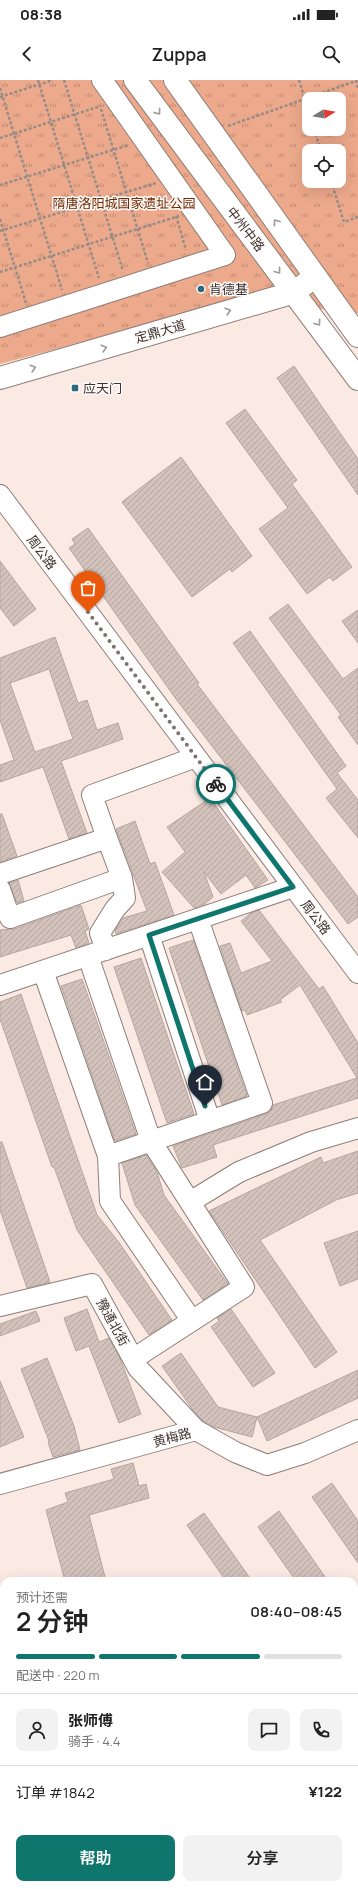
<!DOCTYPE html>
<html lang="zh">
<meta charset="utf-8">
<style>
:root{--surface:#fff;--page:#f2f2f2;--text:#222;--muted:#767676;--line:#e0e0e0;--accent:#0f766e}
body{margin:0;font-family:Manrope,"Noto Sans SC",sans-serif;background:var(--page);color:var(--text);height:100vh;display:flex;flex-direction:column;font-size:15px;white-space:nowrap}
*{box-sizing:border-box;margin:0}
p{font-size:13px;color:var(--muted)}
.icon{flex:none;width:22px;height:22px;fill:none;stroke:currentColor;stroke-width:2;stroke-linecap:round;stroke-linejoin:round}
.map{position:relative;flex:1;overflow:hidden}
.panel{position:absolute;left:0px;top:1497px;width:358px;height:312px;display:flex;flex-direction:column;background:var(--surface);border-radius:12px 12px 0 0;box-shadow:0 4px 16px #0002}
.panel>*{flex:none}
.needle{width:26px;rotate:79deg}
.fabs{position:absolute;left:302px;top:12px;display:grid;gap:8px}
.fabs a{display:grid;place-items:center;width:44px;height:44px;border-radius:8px;background:var(--surface);box-shadow:0 4px 16px #0002;font-size:20px}
.pin{position:absolute;display:grid;place-items:center;width:34px;height:34px;color:#fff;margin:-41px -17px;border-radius:50% 50% 50% 0;rotate:-45deg;box-shadow:0 0 4px #0007}
.pin .icon{rotate:45deg}
.courier{position:absolute;display:grid;place-items:center;width:40px;height:40px;margin:-20px;border:3px solid #0f766e;border-radius:50%;background:#fff;color:#222;box-shadow:0 1px 5px #0007}
.head em{font-style:normal;font-weight:600}
.head div{display:flex;flex-direction:column-reverse}
.head{display:flex;align-items:center;justify-content:space-between;height:68px;padding:0 16px}
h1{font-size:26px;font-weight:600;line-height:30px}
.bar{display:grid;grid-template-columns:repeat(4,1fr);gap:6px 4px;align-content:center;height:48px;padding:0 16px}
.bar i{height:5px;border-radius:3px;background:var(--line)}
.bar .selected{background:var(--accent)}
.bar p{grid-column:span 4}
.line{display:flex;align-items:center;gap:10px;padding:0 16px;border-top:1px solid var(--line)}
.line div{flex:1}
.round{display:grid;place-items:center;flex:none;width:42px;height:42px;border-radius:8px;background:var(--page)}
.cta{display:flex;gap:8px;margin-top:auto;padding:8px 16px}
.cta a{flex:1;height:46px;border-radius:8px;background:var(--accent);color:#fff;font-size:16px;font-weight:600;line-height:46px;text-align:center}
.cta a+a{background:var(--page);color:var(--text)}
.status{display:flex;justify-content:space-between;align-items:center;height:28px;padding:0 20px;background:var(--surface);direction:ltr}
.status svg{height:11px;fill:currentColor}
header{display:flex;justify-content:space-between;align-items:center;height:52px;padding:0 16px;background:var(--surface);font-size:18px;font-weight:600}
.map>svg:first-child{display:block}
</style>
<div class="status"><b>08:38</b><svg viewBox="0 0 49 12"><path d="M0 12V9h3v3zM5 12V6h3v6zM10 12V3h3v9zM15 12V0h3v12zM26 1h20v11H26zM47 4h2v5h-2z"/></svg></div>
<header><svg class="icon" aria-label="back" viewBox="0 0 24 24"><path d="M15 5l-7 7 7 7"/></svg>Zuppa<svg class="icon" aria-label="search" viewBox="0 0 24 24"><circle cx="10" cy="10" r="6"/><path d="M15 15l6 6"/></svg></header>
<div class="map">
<svg width="358" height="1809" viewBox="0 0 358 1809">
<defs>
<pattern id="park-tufts" width="24" height="20" patternUnits="userSpaceOnUse"><rect width="24" height="20" fill="#eda98b"/><path d="M3 7l-1-3M5 7V3M7 7l1-3M15 17l-1-3M17 17v-4M19 17l1-3" fill="none" stroke="#c18a72"/></pattern>
<pattern id="building-hatch" width="6" height="6" patternUnits="userSpaceOnUse"><rect width="6" height="6" fill="#d2c2bb"/><path d="M-1 1l2-2M0 6l6-6M5 7l2-2" fill="none" stroke="#b5a7a1"/></pattern>
</defs>
<rect width="100%" height="100%" fill="#faeae3"/>
<path fill="url(#park-tufts)" fill-rule="evenodd" d="M0,0H358V233L239,220L0,284ZM309,19H339V49H309ZM309,71H339V101H309Z"/>
<path fill="url(#building-hatch)" stroke="#b6a6a0" fill-rule="evenodd" d="M294,286L358,379V415L277,298Z
M245,329L297,400L292,404L352,487L333,501L330,497L307,514L259,449L288,428L226,343Z
M181,377L252,476L232,492L230,489L192,517L122,422Z
M88,448L199,603L197,604L358,817V837L348,844L176,619L69,468L75,464L72,459Z
M0,481L36,529L14,546L0,528Z
M288,524L343,599L358,588V665L338,637L341,635L269,538Z
M358,530V563L342,541Z
M250,551L346,686L337,693L358,720V758L326,718L337,709L233,563Z
M55,557L78,623L87,620L97,650L118,643L123,659L61,681L87,753L69,759L43,687L0,702V685L14,680L0,640V578ZM49,589L73,659L35,672L10,603Z
M210,718L268,800L255,808L246,795L221,814L204,792L213,817L205,824L194,828L162,792L185,772L167,747Z
M0,734H2L17,776L0,782Z
M135,741L150,784L155,782L174,835L116,854L115,850L123,838L147,831L116,749Z
M18,800L24,821L17,823L9,803Z
M81,825L89,849L85,851L89,863L76,868L71,855L0,877V850L14,849Z
M259,830L319,909L323,906L358,963V1018L213,1065L217,1077L182,1088L173,1066L266,1034L271,1030L273,1025L357,998L300,905L280,920L282,922L247,935L245,930L242,931L220,866L230,863L241,893L272,881L241,841L251,833Z
M193,860L247,1016L222,1025L169,868Z
M141,878L194,1034L167,1043L114,887Z
M82,899L136,1054L115,1061L61,906Z
M21,914L97,1135L118,1161L172,1240L149,1255L77,1150L54,1087H52L0,939V922Z
M0,1062H2L50,1202L27,1208L0,1130Z
M358,1071V1113L336,1120L260,1160L337,1272L315,1288L209,1131L321,1077L323,1083Z
M146,1075L157,1092L164,1115L228,1204L203,1220L135,1125L122,1083Z
M358,1151V1199L340,1206L324,1163Z
M87,1229L99,1262L109,1258L120,1278L141,1334L119,1343L89,1266L76,1271L64,1238Z
M231,1229L275,1293L253,1307L211,1247L219,1241L217,1238Z
M36,1231L40,1241L0,1256V1244Z
M181,1273L218,1327L257,1337L252,1357L214,1347L203,1341L193,1330L162,1286Z
M47,1278L74,1346L80,1370L53,1377L48,1362L49,1361L21,1289Z
M358,1290V1318L267,1361L257,1337Z
M0,1301L24,1357L0,1367Z
M133,1383L139,1406L146,1404L149,1418L89,1435L106,1501H65L46,1430L68,1422L65,1413L114,1399L111,1389Z
M332,1403L358,1441V1483L312,1417Z
M279,1431L328,1501H296L258,1447Z
M204,1433L252,1501H226L187,1445Z"/>
<g fill="none" stroke-linecap="round" stroke-linejoin="round">
<g stroke="#8d7e78" stroke-width="22">
<path id="minor" d="M0,247L225,175L102,0
M0,415L358,893
M0,794L107,758L92,715L196,677
M0,809L10,838L122,798L107,758
M149,855L210,1041
M106,870L100,853L115,829L125,818L122,798
M88,876L151,1061L244,1207L133,1279
M43,891L108,1076L262,1023L198,839
M0,905L293,807
M108,1076L110,1121L192,1241
M190,1122L239,1092L311,1062L358,1048
M0,1226L92,1204L138,1288L196,1350
M0,1404L196,1350L235,1372L267,1385L305,1373L358,1350"/>
</g>
<g stroke="#8d7e78" stroke-width="24">
<path id="major" d="M135,0L358,299
M175,0L358,256
M0,298L295,212L315,196"/>
</g>
<path stroke="#978c87" stroke-width="2.5" stroke-dasharray="3 2" stroke-linecap="butt" d="M38,0L99,198
M64,0L123,191
M299,0L309,32
M356,0L358,9
M0,8L62,210
M0,17L53,0
M101,29L148,183
M228,46L356,1
M314,49L321,71
M0,58L101,26
M331,101L344,142L358,137
M0,105L129,65
M176,136L186,170
M0,139L26,223
M0,151L156,103
M0,192L179,136"/>
<use href="#minor" stroke="#fff" stroke-width="20"/>
<use href="#major" stroke="#fff" stroke-width="22"/>
</g>
<defs><path id="oneway-chevron" d="M-2-3.5L2.5 0L-2 3.5" fill="none" stroke-width="1.6" stroke-linecap="round" stroke-linejoin="round"/></defs>
<g stroke="#9c9a98">
<use href="#oneway-chevron" transform="translate(158 32) rotate(54)"/>
<use href="#oneway-chevron" transform="translate(276 142) rotate(-126)"/>
<use href="#oneway-chevron" transform="translate(278 191) rotate(52)"/>
<use href="#oneway-chevron" transform="translate(228 231) rotate(-16)"/>
<use href="#oneway-chevron" transform="translate(318 243) rotate(54)"/>
<use href="#oneway-chevron" transform="translate(104 268) rotate(-16)"/>
<use href="#oneway-chevron" transform="translate(33 288) rotate(-16)"/>
</g>
<g fill="none" stroke-linecap="round" stroke-linejoin="round">
<path stroke="#7d746f" stroke-width="4" stroke-dasharray="0 7.2" d="M88,532L216,704"/>
<path stroke="#0f766e" stroke-width="5" d="M205,1026L149,855L293,807L216,704"/>
</g>
<g fill="#2b697f" stroke="#fefaf9" stroke-width="1.5">
<circle cx="201" cy="209" r="4"/>
<rect x="71" y="304" width="8" height="8" rx="2"/>
</g>
<g text-anchor="middle" dominant-baseline="central" stroke-width="3" stroke-linejoin="round" paint-order="stroke">
<g font-size="13" fill="#702900" stroke="#fefaf9">
<text x="124" y="123">隋唐洛阳城国家遗址公园</text>
</g>
<g font-size="13" fill="#3a3431" stroke="#fefaf9">
<text transform="translate(246 149) rotate(52)">中州中路</text>
<text transform="translate(160 251) rotate(-16)">定鼎大道</text>
<text transform="translate(42 472) rotate(53)">周公路</text>
<text transform="translate(316 837) rotate(53)">周公路</text>
<text transform="translate(113 1242) rotate(61)">豫通北街</text>
<text transform="translate(172 1357) rotate(-15)">黄梅路</text>
</g>
<g font-size="13" fill="#3a3431" stroke="#fefaf9" text-anchor="start">
<text x="209" y="209">肯德基</text>
<text x="83" y="308">应天门</text>
</g>
</g>
</svg>
<div class="fabs">
<a><svg class="needle" viewBox="-14 -14 28 28"><path d="M0-13l5 13h-10z" fill="#e53935"/><path d="M0 13l5-13h-10z" fill="#767676"/></svg></a>
<a><svg class="icon" aria-label="locate" viewBox="0 0 24 24"><circle cx="12" cy="12" r="6"/><path d="M12 2v4M12 18v4M2 12h4M18 12h4"/></svg></a>
</div>
<div class="pin" style="left:88px;top:532px;background:#ea580c"><svg class="icon" aria-label="bag" viewBox="0 0 24 24"><path d="M5 8h14l-1 12H6zM9 8a3 3 0 0 1 6 0"/></svg></div>
<div class="pin" style="left:205px;top:1026px;background:#1f2937"><svg class="icon" aria-label="home" viewBox="0 0 24 24"><path d="M3 11l9-7 9 7M6 9v11h12V9"/></svg></div>
<div class="courier" style="left:216px;top:704px"><svg class="icon" aria-label="bike" viewBox="0 0 24 24"><circle cx="6" cy="16" r="4"/><circle cx="18" cy="16" r="4"/><path d="M6 16l4-8h5l3 8M10 8l3 8H6M13 5h3"/></svg></div>
<section class="panel">
<div class="head"><div><h1>2 分钟</h1><p>预计还需</p></div><em>08:40–08:45</em></div>
<div class="bar"><i class="selected"></i><i class="selected"></i><i class="selected"></i><i></i><p>配送中 · 220 m</p></div>
<div class="line" style="height:72px"><a class="round"><svg class="icon" aria-label="person" viewBox="0 0 24 24"><circle cx="12" cy="8" r="4"/><path d="M4 21q1-7 8-7t8 7"/></svg></a><div><b>张师傅</b><p>骑手 · 4.4</p></div><a class="round"><svg class="icon" aria-label="chat" viewBox="0 0 24 24"><path d="M4 5h16v11H9l-5 4z"/></svg></a><a class="round"><svg class="icon" aria-label="phone" viewBox="0 0 24 24"><path d="M5 4h4l2 5-3 2q2 4 5 5l2-3 5 2v4C11 20 4 13 5 4z"/></svg></a></div>
<div class="line" style="height:52px"><div>订单 #1842</div><b>¥122</b></div>
<div class="cta"><a>帮助</a><a>分享</a></div>
</section>
</div>
